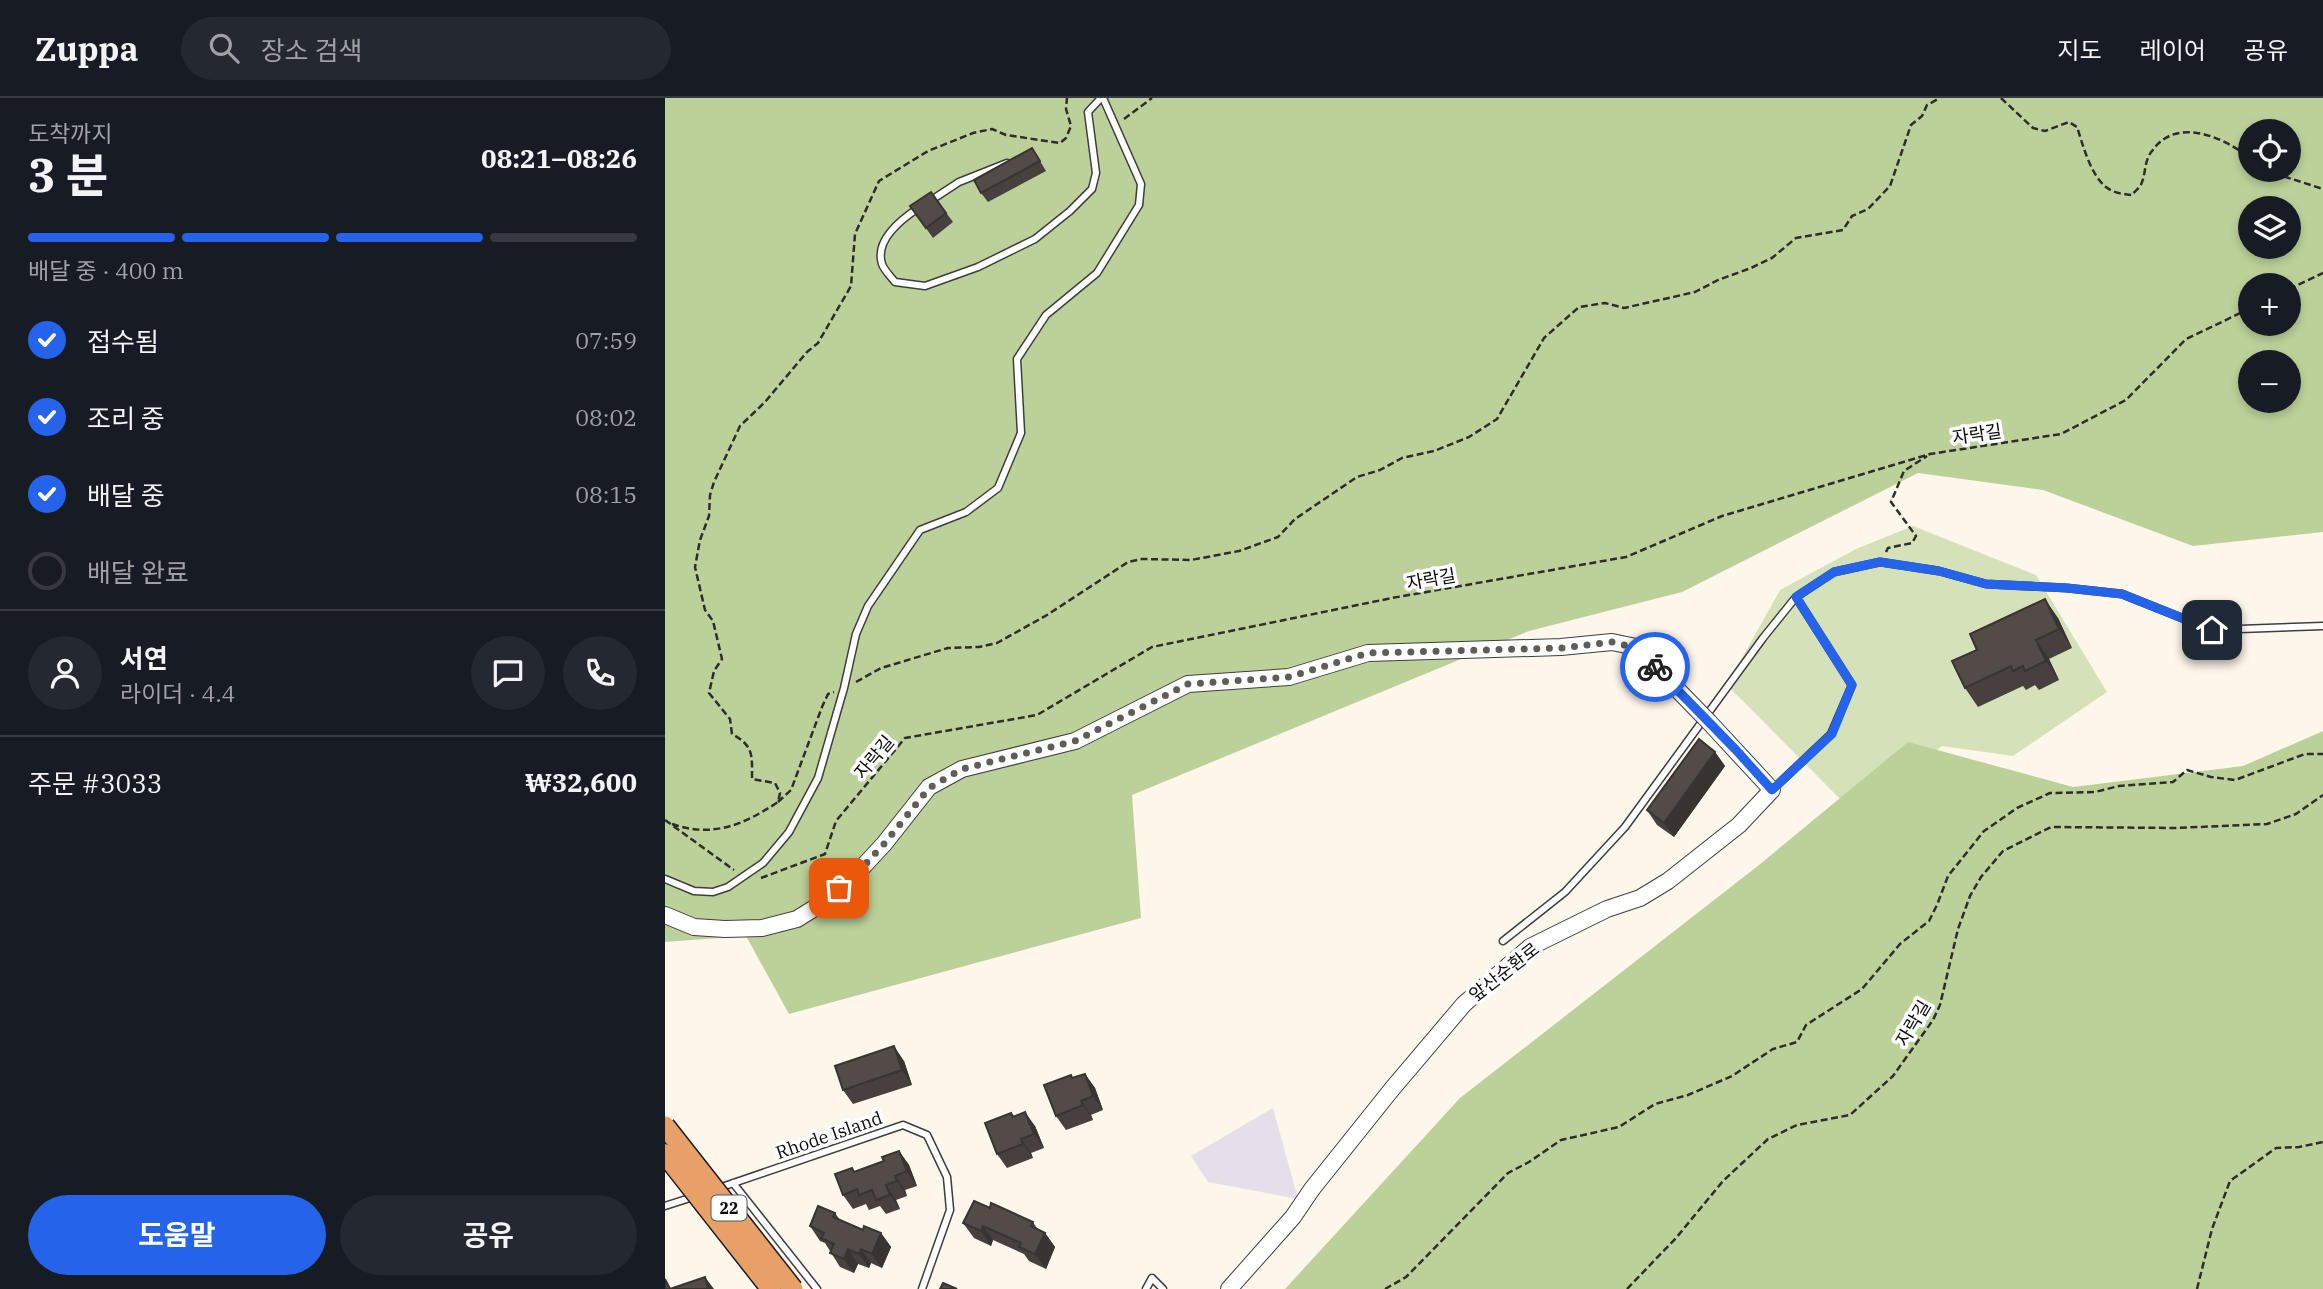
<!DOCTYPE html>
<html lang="ko">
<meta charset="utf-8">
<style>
:root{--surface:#171b24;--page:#242831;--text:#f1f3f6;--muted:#9ea1a6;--line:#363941;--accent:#2563eb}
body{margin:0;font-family:"IBM Plex Serif","Noto Sans KR",serif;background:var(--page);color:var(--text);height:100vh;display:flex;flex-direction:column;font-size:26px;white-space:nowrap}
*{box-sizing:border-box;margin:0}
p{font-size:23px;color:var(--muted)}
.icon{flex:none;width:38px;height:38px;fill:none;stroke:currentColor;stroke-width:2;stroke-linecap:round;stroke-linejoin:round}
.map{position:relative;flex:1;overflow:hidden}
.drawer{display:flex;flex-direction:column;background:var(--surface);width:665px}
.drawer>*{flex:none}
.tools{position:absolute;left:1573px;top:21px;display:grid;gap:14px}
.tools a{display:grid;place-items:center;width:63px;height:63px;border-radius:50%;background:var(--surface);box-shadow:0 4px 10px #0003;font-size:35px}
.pin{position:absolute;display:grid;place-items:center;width:60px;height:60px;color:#fff;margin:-30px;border-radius:14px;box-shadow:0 4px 10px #0006}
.courier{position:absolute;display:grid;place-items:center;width:70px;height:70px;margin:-35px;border:5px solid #2563eb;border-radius:50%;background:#fff;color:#222;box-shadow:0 2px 9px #0007}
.headline em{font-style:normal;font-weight:700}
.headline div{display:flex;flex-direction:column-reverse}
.headline{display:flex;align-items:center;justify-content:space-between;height:119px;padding:0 28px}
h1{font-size:46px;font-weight:700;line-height:52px}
.bar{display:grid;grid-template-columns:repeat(4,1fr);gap:10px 7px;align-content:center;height:84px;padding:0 28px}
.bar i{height:9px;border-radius:5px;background:var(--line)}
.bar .on{background:var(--accent)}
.bar p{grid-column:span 4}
.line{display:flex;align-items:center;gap:18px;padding:0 28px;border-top:2px solid var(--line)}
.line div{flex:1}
.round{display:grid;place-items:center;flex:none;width:74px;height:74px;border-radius:37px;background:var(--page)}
ol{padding:0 28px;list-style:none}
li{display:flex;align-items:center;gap:21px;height:77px}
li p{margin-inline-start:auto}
li .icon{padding:7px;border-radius:50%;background:var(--accent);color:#fff;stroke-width:4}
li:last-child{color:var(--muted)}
li i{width:38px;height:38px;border:4px solid var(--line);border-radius:50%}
.button{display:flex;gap:14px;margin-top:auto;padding:14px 28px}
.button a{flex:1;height:80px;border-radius:42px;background:var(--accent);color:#fff;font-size:28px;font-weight:700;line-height:80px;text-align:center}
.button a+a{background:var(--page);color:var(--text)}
header{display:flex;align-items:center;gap:42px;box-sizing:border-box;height:98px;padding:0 35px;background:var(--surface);border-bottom:2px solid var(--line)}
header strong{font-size:33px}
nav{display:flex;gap:38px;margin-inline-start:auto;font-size:24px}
.search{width:490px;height:63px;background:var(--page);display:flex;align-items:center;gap:18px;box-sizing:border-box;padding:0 24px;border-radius:38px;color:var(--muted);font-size:26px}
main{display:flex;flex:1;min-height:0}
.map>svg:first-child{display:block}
</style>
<header>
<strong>Zuppa</strong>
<div class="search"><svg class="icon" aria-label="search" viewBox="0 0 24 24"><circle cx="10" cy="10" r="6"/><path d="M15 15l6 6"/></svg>장소 검색</div>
<nav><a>지도</a><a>레이어</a><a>공유</a></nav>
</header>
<main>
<section class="drawer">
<div class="headline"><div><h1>3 분</h1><p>도착까지</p></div><em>08:21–08:26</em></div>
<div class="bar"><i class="on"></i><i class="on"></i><i class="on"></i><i></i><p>배달 중 · 400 m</p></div>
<ol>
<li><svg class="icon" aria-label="check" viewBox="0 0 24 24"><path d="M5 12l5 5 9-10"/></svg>접수됨<p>07:59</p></li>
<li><svg class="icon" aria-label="check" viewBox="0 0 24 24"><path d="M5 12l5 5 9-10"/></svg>조리 중<p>08:02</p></li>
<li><svg class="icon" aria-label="check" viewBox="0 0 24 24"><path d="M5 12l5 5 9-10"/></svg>배달 중<p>08:15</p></li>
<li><i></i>배달 완료</li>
</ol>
<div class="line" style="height:126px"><a class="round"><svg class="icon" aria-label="person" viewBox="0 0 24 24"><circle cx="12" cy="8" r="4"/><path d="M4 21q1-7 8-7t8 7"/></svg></a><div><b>서연</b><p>라이더 · 4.4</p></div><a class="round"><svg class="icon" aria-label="chat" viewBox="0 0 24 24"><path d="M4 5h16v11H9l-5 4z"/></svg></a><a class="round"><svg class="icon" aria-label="phone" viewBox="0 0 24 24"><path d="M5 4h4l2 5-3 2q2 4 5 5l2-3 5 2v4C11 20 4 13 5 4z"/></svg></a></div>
<div class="line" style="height:91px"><div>주문 #3033</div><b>₩32,600</b></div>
<div class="button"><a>도움말</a><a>공유</a></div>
</section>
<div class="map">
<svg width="1658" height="1191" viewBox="0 0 1658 1191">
<rect width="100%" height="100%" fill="#fdf6eb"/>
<path fill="#e6dfe9" d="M608,1010L633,1101L543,1084L526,1058Z"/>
<path fill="#d5e2b9" d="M1248,428L1371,477L1442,594L1348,658L1277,648L1188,714L1062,587L1115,492L1191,451Z"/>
<path fill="#bcd19a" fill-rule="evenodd" d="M0,0H1658V434L1528,448L1378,392L1253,375L1017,494L864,533L467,697L476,820L124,916L81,838L0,844ZM1586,33H1624V72H1586ZM1586,110H1624V149H1586ZM1586,187H1624V226H1586ZM1586,264H1624V303H1586Z
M1658,633V1191H620L795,1000L1094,767L1243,644L1408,689L1578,668Z"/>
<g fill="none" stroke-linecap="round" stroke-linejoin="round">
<g stroke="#3e3e3e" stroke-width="9">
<path id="service" d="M265,103L294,84L342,65
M255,109C238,120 209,141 217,166C219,172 226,179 230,184L260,188L313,169L370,141L405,113L427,91L431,75L423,14L436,0
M1108,691L1166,636L1187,587L1131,499L1169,474L1215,464L1274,473L1321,486L1402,490L1457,496L1547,532L1658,528
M0,781L29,793L48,794L63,789L98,765L124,734L153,680L179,590L191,536L203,508L255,432L301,414L333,390L356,335L352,261L381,217L432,175L474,107L476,86L438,0
M838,843L900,794L960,729L1098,540L1131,499
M68,1085L152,1191
M51,1091L238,1027L262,1037L282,1079L285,1112L257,1191
M0,1108L28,1099
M481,1191L487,1180L498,1191"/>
</g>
<g stroke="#3e3e3e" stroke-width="18">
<path id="tertiary" d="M0,817L29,829L60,831L97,830L132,821L156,806L193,774L219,746L264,689L297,671L410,643L523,586L624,579L703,555L896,549L947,544L971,549
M564,1191L628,1119L647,1091L727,991L799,906L865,849L942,811L975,800L1003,783L1074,727L1107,692L1044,624"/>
</g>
<path stroke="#2d2d2d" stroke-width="2.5" stroke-dasharray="7 3.5" stroke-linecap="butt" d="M1336,0L1368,30L1380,33L1404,24L1412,29C1418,47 1425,76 1441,89C1448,95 1458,96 1467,97C1470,93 1476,89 1477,84C1481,74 1479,63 1487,53C1512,17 1560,40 1586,61
M459,21L487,0
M1599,72L1658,91
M1624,191L1658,175
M1221,454L1223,450L1247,445L1251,438L1226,404L1239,373L1262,358
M191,584L216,570L283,550L314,549L332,545L382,517L463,464L477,461L526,462L574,453L613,439L630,421L692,379L715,372L737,360L769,353L804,339L832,321L879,240L914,209L940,205L959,210L1030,194L1053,182L1086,170L1107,160L1131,140L1178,132L1187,118L1203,111L1225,88L1246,27L1257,18L1262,7L1275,0
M113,704L126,692L157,609L163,596L169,594
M0,722L69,772
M7,726C48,740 78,727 113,704L115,695L110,685L87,681C87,657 89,648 67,636L65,621L44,595L49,573L57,561L48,523L40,512L30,469L35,442L44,418L45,397L49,384L75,328L100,304L142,254L153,245L186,188L190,136L214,83L263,53L308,35L327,31L341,37L395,45L401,40L406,28L401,11L402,0
M96,780L160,756L171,723L240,640L372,617L487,549L727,500L961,459L1057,418L1265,356L1396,336L1461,302L1521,241L1586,210
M720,1191L741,1179L843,1075L864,1064L896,1042L954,1029L990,1006L1023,997L1067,978L1108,951L1132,944L1141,927L1197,891L1235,846L1264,823L1272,807L1283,778L1319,733L1352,710L1385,695L1430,694L1454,688L1508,684L1522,672L1546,679L1570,682L1640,656H1658
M962,1191L1011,1140L1058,1083L1103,1041L1132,1027L1185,1017L1228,978L1268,922L1275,907L1293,831L1305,798L1316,779L1338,753L1386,729L1511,730L1602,726L1631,716L1658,697
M1532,1191L1547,1131L1565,1083L1611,1050L1634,1049L1658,1044"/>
<use href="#service" stroke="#fff" stroke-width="6"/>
<use href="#tertiary" stroke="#fff" stroke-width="16"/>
<g stroke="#3e3e3e" stroke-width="18" stroke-linecap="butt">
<path id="tertiary-bridge" d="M971,549L1044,624"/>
</g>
<g stroke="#1c1c1c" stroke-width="22" stroke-linecap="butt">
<path id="trunk-bridge" d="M0,1028L128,1191
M0,1056L106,1191"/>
</g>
<use href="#tertiary-bridge" stroke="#fff" stroke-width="16"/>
<use href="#trunk-bridge" stroke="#e6a068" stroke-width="19"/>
</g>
<path fill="#47403e" d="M367,50L381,73L323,104L316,95Z
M266,94L288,124L268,140L245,108Z
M1393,520L1407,550L1384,561L1394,582L1374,592L1370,587L1361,592L1358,588L1313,609L1300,590Z
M1050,654L1060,668L1009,739L992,727L982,712Z
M239,963L247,987L188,1006L178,992Z
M420,976L430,990L438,1012L426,1017L428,1022L401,1032L391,1018L406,977L408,980Z
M346,1015L349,1018L370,1028L379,1050L366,1055L368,1060L342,1070L332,1056Z
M234,1053L244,1067L252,1088L240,1092L242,1098L231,1102L235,1111L221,1116L215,1108L204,1112L201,1106L188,1111L178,1097L190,1074L219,1063Z
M325,1110L368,1124L373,1132L380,1135L390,1149L381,1171L364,1163L359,1156L328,1142L326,1148L309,1140L298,1125Z
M170,1115L175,1122L198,1132L216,1135L226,1149L217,1170L206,1165L204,1170L193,1166L189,1175L175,1169L160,1145L155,1143L145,1128Z"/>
<path fill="#393432" d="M1380,501L1393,520L1407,550L1394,531Z
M1371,542L1384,561L1394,582L1381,563Z
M1050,654L1060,668L1009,739L999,725Z
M229,948L239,963L247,987L237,972Z
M420,976L430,990L438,1012L428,998Z
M416,1003L426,1017L428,1022L418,1007Z
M360,1014L370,1028L379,1050L369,1036Z
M356,1041L366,1055L368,1060L358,1046Z
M234,1053L244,1067L252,1088L242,1073Z
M230,1078L240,1092L242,1098L232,1083Z
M221,1087L231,1102L235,1111L225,1097Z
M318,1128L328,1142L326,1148L316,1133Z
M216,1135L226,1149L217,1170L207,1156Z
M380,1135L390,1149L381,1171L370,1156Z
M183,1151L193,1166L189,1175L179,1161Z
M196,1151L206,1165L204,1170L194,1156Z
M40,1179L49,1191H43Z"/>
<path fill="#524b48" stroke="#393432" stroke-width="2" d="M367,50L375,63L316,95L309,82Z
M266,94L281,115L261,130L245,108Z
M1380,501L1394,531L1371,542L1381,563L1360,573L1358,568L1348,573L1346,568L1300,590L1287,563L1312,552L1305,536Z
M1034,641L1050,654L999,725L982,712Z
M229,948L237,972L178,992L170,968Z
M420,976L428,998L416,1003L418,1007L391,1018L379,987L406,977L407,980Z
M360,1014L369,1036L356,1041L358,1046L332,1056L320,1025L346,1015L348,1019Z
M234,1053L242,1073L230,1078L232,1083L221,1087L225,1097L211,1102L207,1092L194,1097L192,1091L178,1097L170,1076L187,1070L189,1074L219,1063L217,1059Z
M309,1103L325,1110L326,1105L368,1124L366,1128L380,1135L370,1156L354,1149L356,1145L318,1128L316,1133L298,1125Z
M153,1108L170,1115L168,1119L198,1132L199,1128L216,1135L207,1156L196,1151L194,1156L183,1151L179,1161L165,1155L169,1146L156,1140L159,1135L145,1128Z
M40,1179L43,1191H0V1181L5,1191Z
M278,1185L292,1191H275Z"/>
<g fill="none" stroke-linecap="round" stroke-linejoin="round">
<path stroke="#605d59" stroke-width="7" stroke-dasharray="0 12.6" d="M174,790L193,774L219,746L264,690L297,671L410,643L523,586L624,579L703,555L896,550L947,544L971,550L990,569"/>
<path stroke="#2563eb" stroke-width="9" d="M990,569L1071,652L1107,692L1167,636L1187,587L1131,499L1169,474L1215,464L1274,473L1321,486L1402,490L1457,496L1547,532"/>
</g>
<g text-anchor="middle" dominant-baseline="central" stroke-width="7" stroke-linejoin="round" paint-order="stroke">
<rect fill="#fff" stroke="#545454" stroke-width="2" x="46.5" y="1097.5" width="35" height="25" rx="5"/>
<g font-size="16" font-weight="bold" fill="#0b0b0b">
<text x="64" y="1110">22</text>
</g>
<g font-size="18" fill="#0b0b0b" stroke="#fff">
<text transform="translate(1312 336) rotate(-8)">자락길</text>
<text transform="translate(766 481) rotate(-10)">자락길</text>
<text transform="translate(209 659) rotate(-50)">자락길</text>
<text transform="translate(839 874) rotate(-38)">앞산순환로</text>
<text transform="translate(1248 925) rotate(-59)">자락길</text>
<text transform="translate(164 1037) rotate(-19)">Rhode Island</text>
</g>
</g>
</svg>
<div class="tools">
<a><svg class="icon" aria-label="locate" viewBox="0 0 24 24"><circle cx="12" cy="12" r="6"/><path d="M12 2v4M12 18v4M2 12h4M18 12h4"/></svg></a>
<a><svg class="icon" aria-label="layers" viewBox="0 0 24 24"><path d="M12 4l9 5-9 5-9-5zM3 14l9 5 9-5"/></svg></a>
<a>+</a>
<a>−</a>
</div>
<div class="pin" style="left:174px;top:790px;background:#ea580c"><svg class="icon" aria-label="bag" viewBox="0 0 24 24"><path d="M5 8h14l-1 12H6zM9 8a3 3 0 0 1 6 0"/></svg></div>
<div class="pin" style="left:1547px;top:532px;background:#1f2937"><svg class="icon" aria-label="home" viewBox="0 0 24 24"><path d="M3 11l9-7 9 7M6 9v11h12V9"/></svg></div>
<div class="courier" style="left:990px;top:569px"><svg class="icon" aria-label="bike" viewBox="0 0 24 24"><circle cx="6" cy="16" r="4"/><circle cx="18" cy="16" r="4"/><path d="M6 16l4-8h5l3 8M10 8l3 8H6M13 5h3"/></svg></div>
</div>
</main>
